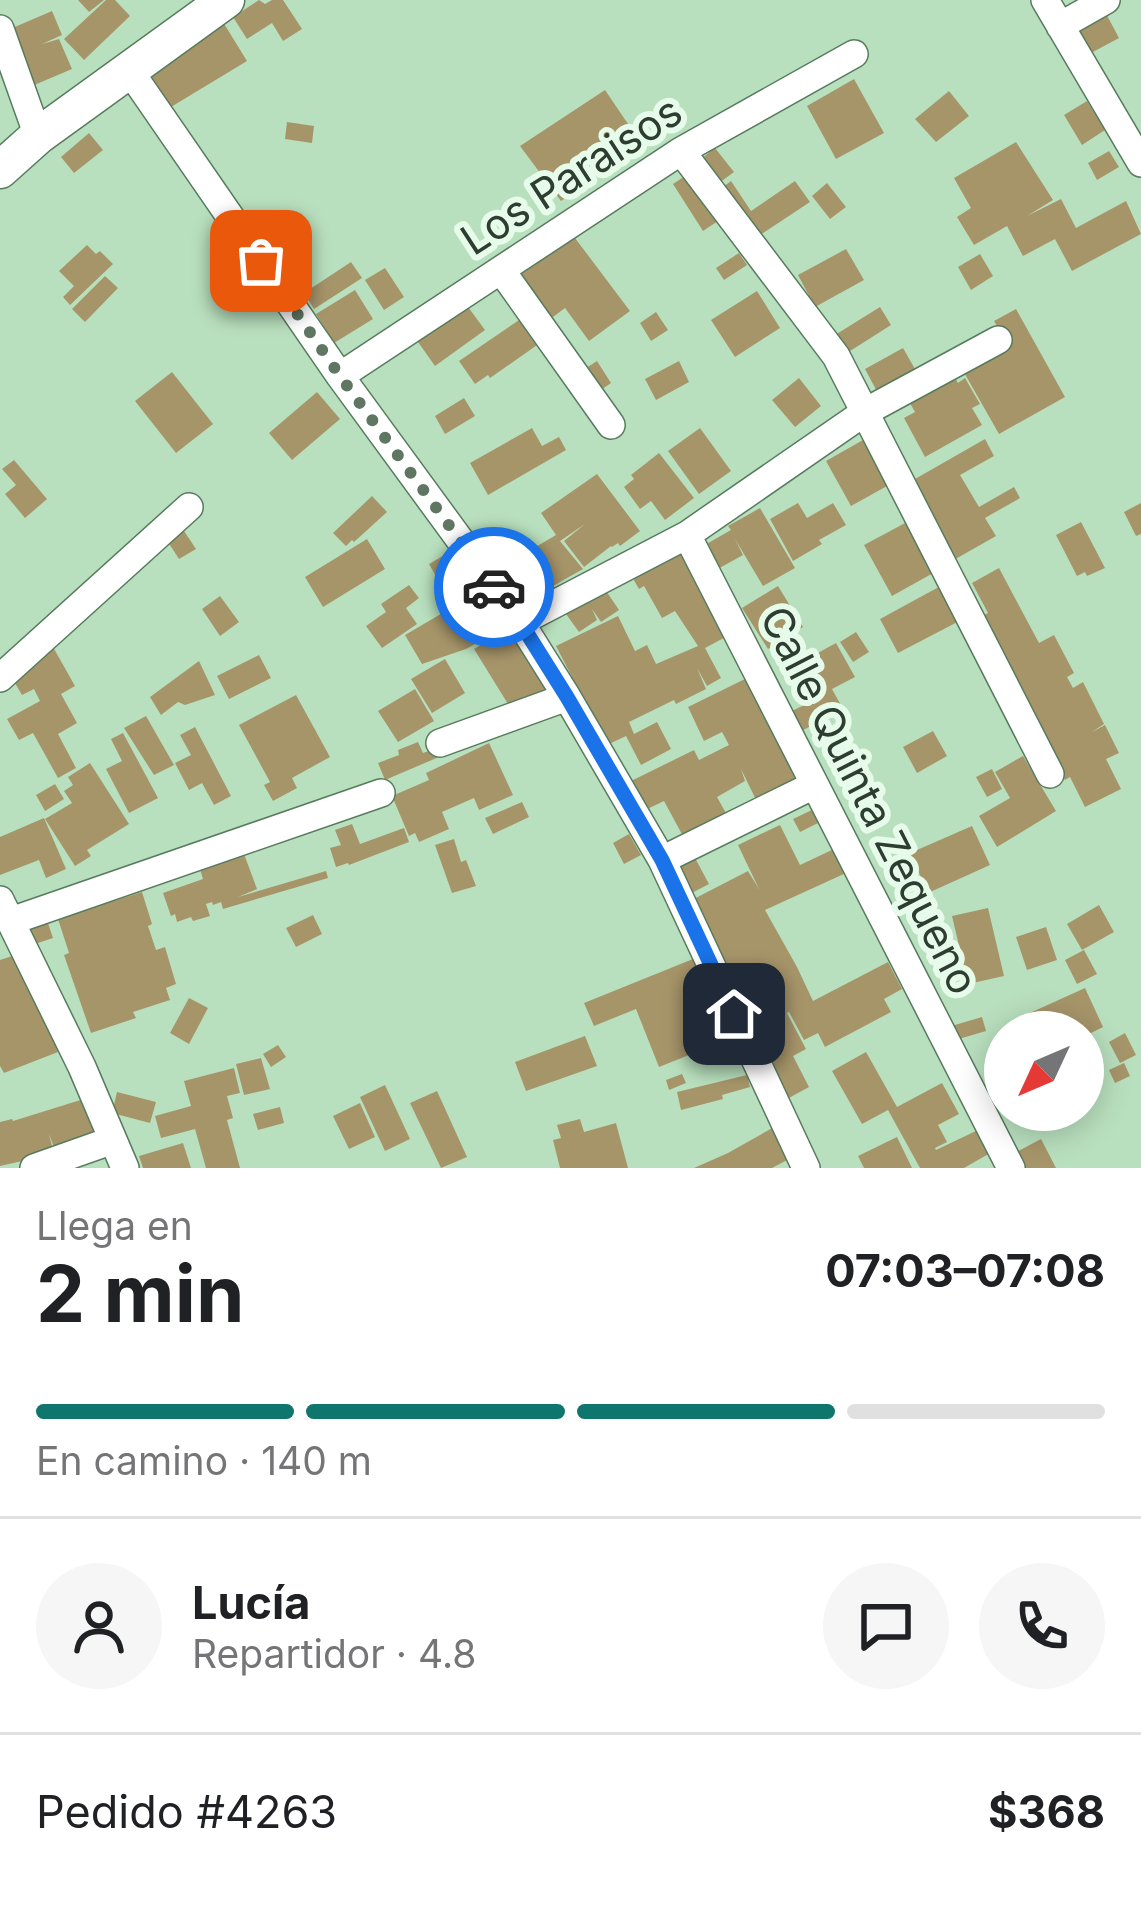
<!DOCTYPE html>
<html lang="es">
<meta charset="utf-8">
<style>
:root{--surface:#fff;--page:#f6f6f6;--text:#202124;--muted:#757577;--line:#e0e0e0;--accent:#0f766e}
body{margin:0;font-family:Inter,sans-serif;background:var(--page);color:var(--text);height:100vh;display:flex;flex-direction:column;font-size:45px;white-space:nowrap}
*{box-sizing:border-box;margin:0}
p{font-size:39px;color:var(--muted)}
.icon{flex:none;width:66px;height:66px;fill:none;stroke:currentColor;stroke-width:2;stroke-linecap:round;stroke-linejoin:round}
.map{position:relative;height:1168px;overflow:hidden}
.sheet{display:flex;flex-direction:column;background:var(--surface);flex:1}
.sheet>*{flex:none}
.needle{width:78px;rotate:226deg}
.fabs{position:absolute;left:984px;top:1011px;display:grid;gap:24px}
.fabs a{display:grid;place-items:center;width:120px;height:120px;border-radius:50%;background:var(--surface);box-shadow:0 6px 30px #0003;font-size:60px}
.pin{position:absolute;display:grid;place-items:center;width:102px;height:102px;color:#fff;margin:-51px;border-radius:24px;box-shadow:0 6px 18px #0006}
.courier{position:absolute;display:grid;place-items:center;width:120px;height:120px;margin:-60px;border:9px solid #1a73e8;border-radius:50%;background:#fff;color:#222;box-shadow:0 3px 15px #0007}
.headline em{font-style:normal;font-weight:700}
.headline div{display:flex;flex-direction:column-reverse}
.headline{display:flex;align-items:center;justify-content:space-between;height:204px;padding:0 36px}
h1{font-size:78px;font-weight:700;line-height:90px}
.bar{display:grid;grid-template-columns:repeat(4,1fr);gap:18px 12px;align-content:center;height:144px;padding:0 36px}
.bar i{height:15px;border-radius:9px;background:var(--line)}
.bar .selected{background:var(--accent)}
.bar p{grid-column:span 4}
.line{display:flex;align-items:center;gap:30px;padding:0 36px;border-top:3px solid var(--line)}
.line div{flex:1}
.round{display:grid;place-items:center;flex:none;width:126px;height:126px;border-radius:63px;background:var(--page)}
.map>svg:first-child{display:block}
</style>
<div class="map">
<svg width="1141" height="1168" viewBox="0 0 1141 1168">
<rect width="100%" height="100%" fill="#b9e0be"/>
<path fill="#a7956a" d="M78,0H104L89,12Z
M106,0H115L130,16L84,60L64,39Z
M259,0L265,4L272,0H283L302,29L283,41L272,23L247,39L233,17Z
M1103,8L1119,38L1091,53L1075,24Z
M52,11L62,35L42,44L59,39L72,69L32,86L10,29Z
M223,22L247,61L166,110L143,71Z
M854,79L884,133L836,159L807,106Z
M605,90L643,146L561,201L520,146Z
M949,91L969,116L936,142L915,119Z
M1087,101L1105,130L1082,145L1064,115Z
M287,122L314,126L312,143L285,139Z
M89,133L103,150L74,173L61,157Z
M1016,142L1053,200L1027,216L1061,199L1076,228L1126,201L1141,234L1072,271L1055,239L1023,256L1007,226L974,245L957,217L971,208L954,178Z
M715,148L734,172L719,183L701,159Z
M1109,151L1119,167L1097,180L1088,163Z
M691,172L721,219L703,231L673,184Z
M731,181L751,211L795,181L810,202L754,239L720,189Z
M827,183L846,207L830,219L812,196Z
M281,215L304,252L280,268L256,232Z
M572,234L630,311L589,341L565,308L545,323L513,279Z
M87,245L96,254L100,251L113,264L70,305L63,297L74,286L59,271Z
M846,249L864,280L815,307L798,275Z
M739,253L747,265L724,280L716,268Z
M980,254L993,276L971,290L958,267Z
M351,262L362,278L314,309L304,293Z
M385,268L404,297L384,310L365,280Z
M105,276L118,288L85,322L72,309Z
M355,290L373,319L334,343L316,314Z
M757,291L780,328L735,357L711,320Z
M463,300L485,330L435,366L413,335Z
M880,307L891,325L847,353L835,335Z
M1016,309L1065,397L999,434L962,369L1007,343L994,321Z
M656,312L668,330L651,341L640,323Z
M522,318L540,343L490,378L488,375L475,384L459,361Z
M903,348L919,376L880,397L865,369Z
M597,361L611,383L598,392L583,370Z
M679,361L689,382L656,400L645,379Z
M172,372L213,424L176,453L135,401Z
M952,373L958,383L965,378L980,404L972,408L982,425L925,457L904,418L915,412L907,398Z
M799,378L821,406L795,427L772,400Z
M317,392L340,419L292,460L269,433Z
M464,398L475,416L445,434L435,416Z
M532,428L542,446L559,437L566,450L488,495L470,463Z
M700,428L731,471L699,494L668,451Z
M870,436L896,481L851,506L826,461Z
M985,439L994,456L960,475L979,507L1014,487L1020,498L985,518L996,536L952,561L908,483Z
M659,453L694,498L665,520L651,501L640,509L624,487L634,479L631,475Z
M14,460L47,499L25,518L5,494L16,485L2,469Z
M597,474L640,531L620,546L618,543L612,547L611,546L584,567L564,541L585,524L560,541L583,569L518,606L497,570L556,535L541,513Z
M372,496L387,512L354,542L352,540L346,546L333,533Z
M798,503L807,518L833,503L846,525L819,540L822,544L793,561L770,519Z
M1141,503V534L1136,536L1124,512Z
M760,508L795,568L763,586L735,539L743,555L716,570L703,546L731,530L728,526Z
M907,522L935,572L892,596L864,545Z
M1081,522L1105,568L1087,576L1085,572L1077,576L1056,535Z
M184,531L196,549L179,559L168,542Z
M367,539L385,569L323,607L305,577Z
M680,540L733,633L705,648L721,678L707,686L697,668L706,689L676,704L674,700L629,722L634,734L657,722L671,749L641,765L626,736L607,745L556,646L618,616L635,651L647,645L656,664L698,646L675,611L662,618L644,586L639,589L628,570Z
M453,550L474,588L450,601L429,564Z
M999,568L1039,643L1054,635L1074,673L1067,677L1073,688L1083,682L1104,724L1092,732L1105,725L1119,753L1106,759L1121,789L1085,807L1070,777L1065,780L978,618L988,613L972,583Z
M948,582L967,617L898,653L880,619Z
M409,585L419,598L406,608L417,624L382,648L366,626L386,612L381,604Z
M602,585L619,610L601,622L592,609L597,620L579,632L566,614Z
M778,586L803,627L768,649L742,608Z
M220,596L239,622L220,636L202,609Z
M458,604L480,641L466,649L422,664L405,635Z
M509,628L548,690L513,712L474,649Z
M856,632L869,652L853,662L840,642Z
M836,643L855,677L832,689L843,709L794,735L784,715L804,705L785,671Z
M53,647L75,686L61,694L77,723L58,734L76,768L58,778L33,733L19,740L7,719L40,701L34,689L22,695L9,673Z
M259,655L271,678L229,699L217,676Z
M445,659L465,693L432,713L411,679Z
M199,661L215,695L185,705L178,702L161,715L150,697Z
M749,677L802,782L758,804L741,769L745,781L717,797L727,815L684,838L664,801L639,813L625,784L694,750L699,760L729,745L722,732L704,741L688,707Z
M415,689L434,721L398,742L378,711Z
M296,695L330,757L292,778L297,788L273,801L264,785L270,782L239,725Z
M146,716L174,765L154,775L124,728Z
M195,727L231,796L214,805L202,783L189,790L175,763L191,755L180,735Z
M933,731L947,756L917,773L903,747Z
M123,733L158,798L129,813L106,769L122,761L111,739Z
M418,742L423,753L435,749L439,757L385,780L378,763L399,755L398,750Z
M489,743L513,795L479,810L474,798L442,812L449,829L419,842L415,833L409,836L392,796L429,780L426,773Z
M1023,756L1056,811L997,847L979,816L1010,798L995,772Z
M90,763L129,824L87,850L91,856L75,866L45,819L72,803L64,791L73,785L68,777Z
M992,769L1002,789L987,797L976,777Z
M55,784L64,799L45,811L36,795Z
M522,802L529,817L493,834L485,818Z
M814,809L820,822L800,832L793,819Z
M44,818L66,869L46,878L39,860L0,875V837Z
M352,824L360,844L404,828L409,842L349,865L348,863L336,867L330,848L341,845L335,830Z
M780,825L800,865L834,849L846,873L765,910L797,967L813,1001L888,962L902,989L884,999L891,1012L825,1047L818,1033L804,1040L789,1012L787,1013L806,1049L793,1056L809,1087L787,1099L684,904L748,871L759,889L738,845Z
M972,826L990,865L928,893L910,853Z
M629,834L641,855L624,864L613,843Z
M454,839L461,862L466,860L476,886L452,893L435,845Z
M244,854L257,889L238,897L326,871L328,878L223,909L221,902L213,905L212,902L206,904L210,916L193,921L191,917L177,922L175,914L171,916L163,893L203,879L200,869Z
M695,858L709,884L684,897L670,870Z
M142,892L152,924L148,926L156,950L165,947L176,984L166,988L170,1000L133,1012L136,1018L91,1033L64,955L69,953L58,919Z
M1099,905L1114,932L1082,950L1067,924Z
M988,908L1004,976L968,984L952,916Z
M313,915L322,934L296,947L286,928Z
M46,917L53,938L32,945L25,923Z
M1046,927L1057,960L1027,970L1016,937Z
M1084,950L1097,974L1077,984L1065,960Z
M21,953L58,1052L4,1073L0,1066V960Z
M693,959L711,1004L684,1015L699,1051L659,1067L636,1009L594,1026L584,1003Z
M1085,988L1103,1027L1083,1037V1032H1027L1021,1017Z
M189,998L208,1008L189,1044L170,1033Z
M982,1017L986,1031L952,1041L948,1027Z
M1125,1033L1136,1055L1120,1063L1109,1042Z
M585,1036L597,1066L526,1091L515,1062Z
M1083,1037L1098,1068L1083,1075Z
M278,1045L286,1057L271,1067L263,1054Z
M866,1052L897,1107L942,1083L959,1114L938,1125L947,1142L935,1148L936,1150L980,1129L992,1152L964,1168H920L888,1110L862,1124L832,1071Z
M261,1058L270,1089L244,1095L236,1064Z
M1124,1063L1130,1076L1115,1083L1109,1070Z
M234,1068L240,1093L227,1096L233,1118L227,1120L240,1168H206L195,1129L161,1138L155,1116L191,1106L184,1081Z
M682,1074L686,1083L669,1090L666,1080Z
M747,1075L750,1087L722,1095L723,1099L681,1110L677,1092Z
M385,1085L410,1139L385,1151L360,1097Z
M437,1091L467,1157L441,1168L410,1103Z
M117,1092L156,1102L150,1123L112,1113Z
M87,1098L98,1137L55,1150L49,1134L54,1154L0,1166V1122L12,1119L13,1121Z
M360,1103L375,1137L349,1149L333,1116Z
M280,1107L284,1123L258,1130L253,1114Z
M580,1119L584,1132L616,1123L628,1168H560L553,1140L561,1138L557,1125Z
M774,1127L791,1158L772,1168H694L728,1153Z
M897,1137L912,1168H864L858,1156Z
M1041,1139L1056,1168H1017L1011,1155Z
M183,1143L191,1168H143L139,1156Z"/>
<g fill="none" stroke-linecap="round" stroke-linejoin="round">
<g stroke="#577b5d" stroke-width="30">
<path id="minor" d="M1045,0L1141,163
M1060,26L1106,0
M0,29L38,136
M129,70L340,376L520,622L567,697L662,860L806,1168
M681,151L836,356L1050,774
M501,270L611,425
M340,376L681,151L854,54
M687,535L1011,1168
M520,622L687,535L865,412L998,340
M0,678L189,507
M440,743L567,697
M662,860L814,785
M0,900L82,1067L125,1168
M11,921L381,793
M34,1168L113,1140"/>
</g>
<g stroke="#577b5d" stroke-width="39">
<path id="tertiary" d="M0,170L38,136L226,0"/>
</g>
<use href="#minor" stroke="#fff" stroke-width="27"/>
<use href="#tertiary" stroke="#fff" stroke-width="36"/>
</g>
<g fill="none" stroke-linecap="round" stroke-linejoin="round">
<path stroke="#5e7662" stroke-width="12" stroke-dasharray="0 21.6" d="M261,261L340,376L494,587"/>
<path stroke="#1a73e8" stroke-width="15" d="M494,587L520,622L567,697L662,860L734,1014"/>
</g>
<g text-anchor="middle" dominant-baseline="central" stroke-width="12" stroke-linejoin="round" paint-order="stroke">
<g font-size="42" fill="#2d3d30" stroke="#e7fbea">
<text transform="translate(571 175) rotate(-33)">Los Paraisos</text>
<text transform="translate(870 800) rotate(63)">Calle Quinta Zequeno</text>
</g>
</g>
</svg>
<div class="fabs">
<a><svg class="needle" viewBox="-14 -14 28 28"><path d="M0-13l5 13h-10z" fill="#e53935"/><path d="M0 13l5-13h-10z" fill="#757577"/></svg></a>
</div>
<div class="pin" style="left:261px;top:261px;background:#ea580c"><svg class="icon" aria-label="bag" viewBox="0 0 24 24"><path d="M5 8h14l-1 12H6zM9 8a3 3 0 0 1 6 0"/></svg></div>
<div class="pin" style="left:734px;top:1014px;background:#1f2937"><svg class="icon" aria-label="home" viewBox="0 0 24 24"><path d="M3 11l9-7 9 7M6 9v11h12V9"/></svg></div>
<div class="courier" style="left:494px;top:587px"><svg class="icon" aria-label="car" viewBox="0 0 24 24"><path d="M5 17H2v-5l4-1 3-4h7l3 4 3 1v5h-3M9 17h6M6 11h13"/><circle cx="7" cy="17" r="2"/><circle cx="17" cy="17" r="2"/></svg></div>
</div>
<section class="sheet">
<div class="headline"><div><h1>2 min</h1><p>Llega en</p></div><em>07:03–07:08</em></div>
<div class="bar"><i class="selected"></i><i class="selected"></i><i class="selected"></i><i></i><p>En camino · 140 m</p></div>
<div class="line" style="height:216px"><a class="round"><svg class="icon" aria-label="person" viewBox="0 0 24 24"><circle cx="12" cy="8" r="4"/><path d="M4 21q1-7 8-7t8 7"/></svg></a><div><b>Lucía</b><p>Repartidor · 4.8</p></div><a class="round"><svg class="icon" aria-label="chat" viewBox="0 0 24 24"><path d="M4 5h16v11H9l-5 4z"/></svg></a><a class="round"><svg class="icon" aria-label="phone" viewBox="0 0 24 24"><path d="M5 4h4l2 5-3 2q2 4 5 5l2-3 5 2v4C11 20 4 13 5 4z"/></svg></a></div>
<div class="line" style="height:156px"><div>Pedido #4263</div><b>$368</b></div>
</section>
